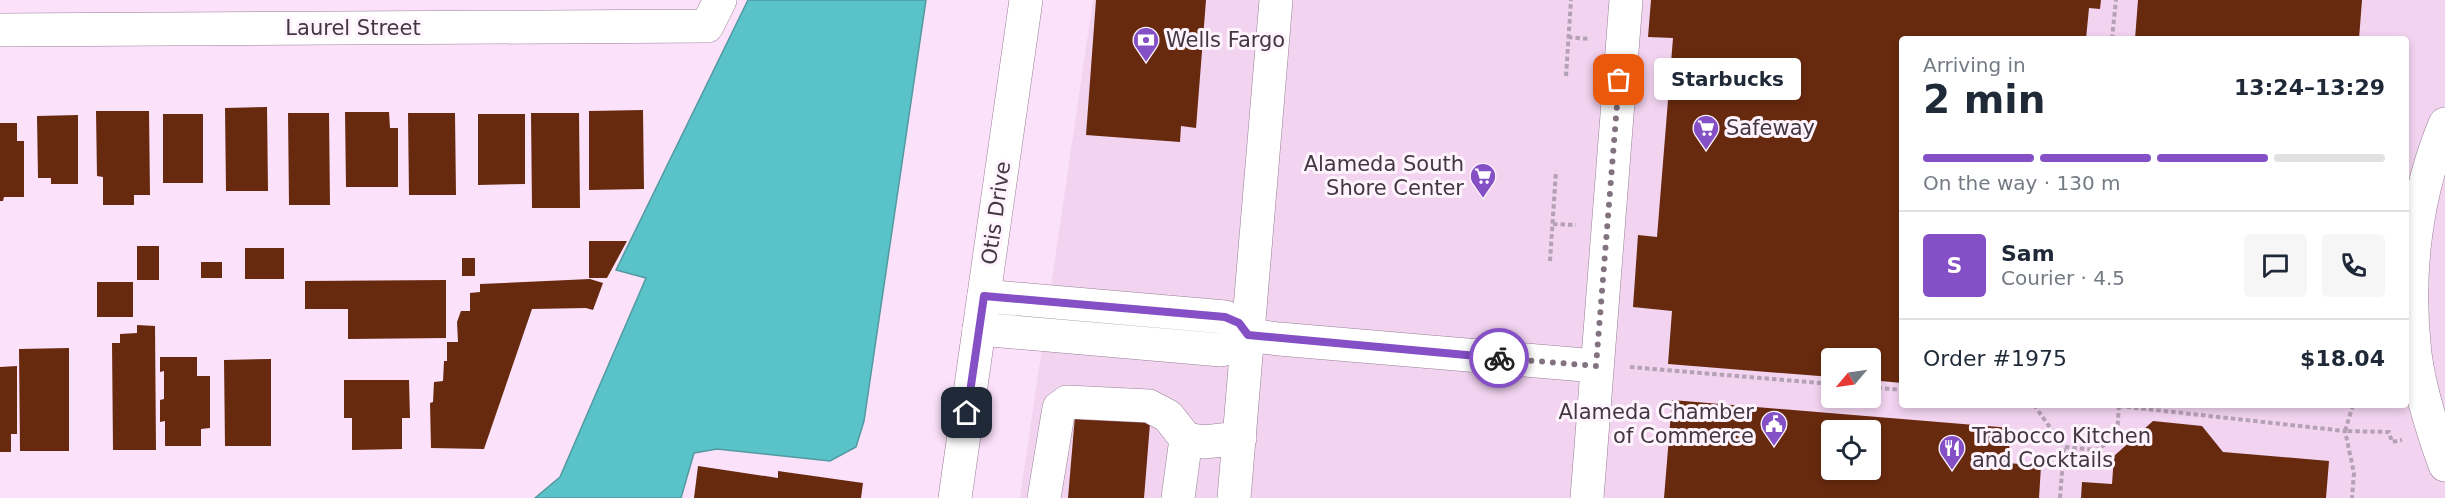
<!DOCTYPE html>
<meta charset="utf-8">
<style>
:root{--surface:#fff;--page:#f6f6f7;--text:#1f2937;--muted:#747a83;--line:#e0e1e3;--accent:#854fc6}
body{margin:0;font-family:"DejaVu Sans",sans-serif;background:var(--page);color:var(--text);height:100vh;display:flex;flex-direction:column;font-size:22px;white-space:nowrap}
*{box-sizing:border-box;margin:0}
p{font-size:20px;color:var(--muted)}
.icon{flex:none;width:33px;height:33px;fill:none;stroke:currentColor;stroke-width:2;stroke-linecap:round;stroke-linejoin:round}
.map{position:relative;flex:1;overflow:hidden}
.details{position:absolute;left:1899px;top:36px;width:510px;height:372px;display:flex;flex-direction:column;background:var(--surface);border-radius:6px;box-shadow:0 3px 9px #0003}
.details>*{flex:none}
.needle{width:39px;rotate:241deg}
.buttons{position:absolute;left:1821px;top:348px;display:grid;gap:12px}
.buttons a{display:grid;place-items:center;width:60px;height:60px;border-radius:6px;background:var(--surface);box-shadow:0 3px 9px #0003;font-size:30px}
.pin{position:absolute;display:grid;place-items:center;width:51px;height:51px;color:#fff;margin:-26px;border-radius:12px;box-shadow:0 3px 9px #0006}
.courier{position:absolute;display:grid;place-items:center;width:60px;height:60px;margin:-30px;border:4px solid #854fc6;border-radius:50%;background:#fff;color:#222;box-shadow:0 2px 8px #0007}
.bubble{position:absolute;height:42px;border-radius:6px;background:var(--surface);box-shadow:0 3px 9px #0003;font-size:20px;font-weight:600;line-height:42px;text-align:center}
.summary em{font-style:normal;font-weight:600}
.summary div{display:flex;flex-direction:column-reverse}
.summary{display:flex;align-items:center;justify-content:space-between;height:102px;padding:0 24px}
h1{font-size:39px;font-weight:600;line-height:45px}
.bar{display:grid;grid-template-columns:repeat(4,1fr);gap:9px 6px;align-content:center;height:72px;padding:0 24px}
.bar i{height:8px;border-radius:4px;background:var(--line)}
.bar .on{background:var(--accent)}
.bar p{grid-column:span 4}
.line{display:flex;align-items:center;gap:15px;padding:0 24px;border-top:2px solid var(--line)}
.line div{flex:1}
.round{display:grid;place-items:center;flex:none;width:63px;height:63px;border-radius:6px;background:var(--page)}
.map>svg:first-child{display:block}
</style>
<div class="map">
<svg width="2445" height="498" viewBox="0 0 2445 498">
<rect width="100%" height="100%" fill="#fbe1f9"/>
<path fill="#f2d3f0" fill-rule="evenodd" d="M1093,0H2445V498H1020ZM1902,39H2406V405H1902ZM1832,358H1870V398H1832ZM1832,430H1870V470H1832Z"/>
<path fill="#5ac3c9" stroke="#5399a0" stroke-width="1.5" d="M748,0H926L864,421L856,447L830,461L717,449L694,453L681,498H535L560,477L646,278L616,270Z"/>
<path fill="#682a0f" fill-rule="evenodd" d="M1096,0H1206L1196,128L1181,126L1180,142L1086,135Z
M1651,0H2101L2100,9L2089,8L2086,39H1902V383L1870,380V358H1832V377L1668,364L1672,311L1633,307L1638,235L1657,237L1673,38L1648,37Z
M2138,0H2362L2359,39H2135Z
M267,107L268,191H226L225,108Z
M643,110L644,189L589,190V111Z
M96,111H149L150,195H134V205H103V177L97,176Z
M345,112H389L390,128H398V187H346Z
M288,113H329L330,205H289Z
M408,113H455L456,195H409Z
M531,113H579L580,208H532Z
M163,114H203V183H163Z
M478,114H525V184L478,185Z
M78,115V184H51V178H38L37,116Z
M0,123H17V141H24V197H4L3,201H0Z
M589,241H627L607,278H589Z
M137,246H159V280H137Z
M245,248H284V279H245Z
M462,258H475V276H462Z
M201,262H222V278H201Z
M590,279L603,283L593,310L586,308L532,309L484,449L431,448L430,403L433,402L434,382L443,381L444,361H447V342H458L457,322L461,311H470V293L480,292V284Z
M446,280V338L348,339V309H305V281Z
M97,282H133V317H97Z
M137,325L155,326L156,450H113L112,343H120V334L137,333Z
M69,348V451H20L19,349Z
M160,357H197V376H210V428L201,429V446H165V421L160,422V400L164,399V371L160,372Z
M271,359V446H225L224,360Z
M17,366V434H11V452H0V367Z
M344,380H409L410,418H402V449L352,450V418H344Z
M1672,400L2011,428L2008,463L2041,466L2039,498H1664ZM1832,430H1870V470H1832Z
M1076,404L1151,411L1144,498H1068Z
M2153,421L2202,426L2223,452L2329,461L2326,498H2081L2082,482L2112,484L2114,456Z
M698,466L778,478V471L863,483L861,498H694Z"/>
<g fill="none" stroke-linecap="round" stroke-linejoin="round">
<g stroke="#977f95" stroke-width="34">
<path id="minor" d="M0,30L707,26L720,0
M2445,124C2415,196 2406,277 2415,354C2420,392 2432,429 2445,465
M984,296L1225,317L1239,323L1248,335L1279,339L1596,366
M979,329L1221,350L1237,345L1248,335
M1044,498L1059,408L1067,402L1149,406L1168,416L1186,439L1204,442L1240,438
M1178,498L1186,439
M1234,498L1276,0
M1587,498L1626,0"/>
</g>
<g stroke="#977f95" stroke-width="34">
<path id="major" d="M955,498L1026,0"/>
</g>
<path stroke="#b5a1b4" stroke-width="4" stroke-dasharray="4.5 3" stroke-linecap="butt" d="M1568,37L1589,39
M2112,39L2116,0
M1566,76L1571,0
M1553,224L1576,225
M1550,261L1556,171
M1630,367L1832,384
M1870,387L1902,390
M2034,405L2064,447L2097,450L2117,436L2119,405
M2353,405L2345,431L2389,432L2392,442L2402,440
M2119,406L2345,431L2354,473L2352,498
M2060,498L2064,447"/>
<use href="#minor" stroke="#fff" stroke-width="33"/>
<use href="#major" stroke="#fff" stroke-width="33"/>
</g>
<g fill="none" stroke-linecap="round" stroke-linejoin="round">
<path stroke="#837381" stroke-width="6" stroke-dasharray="0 10.8" d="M1499,358L1596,366L1619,80"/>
<path stroke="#854fc6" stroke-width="8" d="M967,413L984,296L1225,317L1239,323L1248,335L1499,358"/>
</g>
<defs>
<g id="bank-pin" transform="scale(1.35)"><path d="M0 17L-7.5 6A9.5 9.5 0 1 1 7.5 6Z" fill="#854fc6" stroke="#fff4fe"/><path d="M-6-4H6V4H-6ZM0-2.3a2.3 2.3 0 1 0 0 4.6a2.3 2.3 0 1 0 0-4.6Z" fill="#fff"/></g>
<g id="supermarket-pin" transform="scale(1.35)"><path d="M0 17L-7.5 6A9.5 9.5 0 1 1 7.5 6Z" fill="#854fc6" stroke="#fff4fe"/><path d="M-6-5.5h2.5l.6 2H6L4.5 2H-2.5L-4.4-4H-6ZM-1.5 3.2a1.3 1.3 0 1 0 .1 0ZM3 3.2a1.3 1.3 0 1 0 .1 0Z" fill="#fff"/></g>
<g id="civic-pin" transform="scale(1.35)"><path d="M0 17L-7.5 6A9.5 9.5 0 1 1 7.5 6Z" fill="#854fc6" stroke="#fff4fe"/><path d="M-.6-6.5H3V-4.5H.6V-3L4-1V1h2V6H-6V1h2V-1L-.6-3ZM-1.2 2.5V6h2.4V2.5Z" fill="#fff"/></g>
<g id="restaurant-pin" transform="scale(1.35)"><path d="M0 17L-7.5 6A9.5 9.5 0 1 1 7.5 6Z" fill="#854fc6" stroke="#fff4fe"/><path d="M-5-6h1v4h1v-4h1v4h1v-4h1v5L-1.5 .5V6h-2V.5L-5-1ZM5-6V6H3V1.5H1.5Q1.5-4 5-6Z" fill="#fff"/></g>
</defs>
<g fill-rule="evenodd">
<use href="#bank-pin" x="1146" y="40"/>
<use href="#supermarket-pin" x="1706" y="128"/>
<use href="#supermarket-pin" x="1483" y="176"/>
<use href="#civic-pin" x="1774" y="424"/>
<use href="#restaurant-pin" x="1952" y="448"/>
</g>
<g text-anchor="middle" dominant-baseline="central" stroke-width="6" stroke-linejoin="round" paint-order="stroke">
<g font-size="21" fill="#423841" stroke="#fff4fe">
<text x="353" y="28">Laurel Street</text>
<text transform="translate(996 213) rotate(-82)">Otis Drive</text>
</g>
<g font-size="21" fill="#423841" stroke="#fff4fe" text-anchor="start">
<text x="1166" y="40">Wells Fargo</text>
<text x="1726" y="128">Safeway</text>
<text x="1464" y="164" text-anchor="end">Alameda South<tspan x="1464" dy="24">Shore Center</tspan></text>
<text x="1754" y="412" text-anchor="end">Alameda Chamber<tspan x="1754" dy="24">of Commerce</tspan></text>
<text x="1972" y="436">Trabocco Kitchen<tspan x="1972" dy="24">and Cocktails</tspan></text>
</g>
</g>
</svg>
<div class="buttons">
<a><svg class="needle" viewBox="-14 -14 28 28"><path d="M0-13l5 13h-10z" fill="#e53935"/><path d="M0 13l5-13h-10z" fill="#747a83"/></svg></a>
<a><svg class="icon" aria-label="locate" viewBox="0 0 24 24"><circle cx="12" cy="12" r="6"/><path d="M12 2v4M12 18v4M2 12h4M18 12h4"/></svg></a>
</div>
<div class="pin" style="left:1619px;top:80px;background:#ea580c"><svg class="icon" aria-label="bag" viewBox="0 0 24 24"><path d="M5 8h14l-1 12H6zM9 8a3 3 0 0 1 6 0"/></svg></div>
<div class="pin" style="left:967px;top:413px;background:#1f2937"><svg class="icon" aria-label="home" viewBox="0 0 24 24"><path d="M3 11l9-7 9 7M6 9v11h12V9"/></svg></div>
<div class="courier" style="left:1499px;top:358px"><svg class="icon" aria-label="bike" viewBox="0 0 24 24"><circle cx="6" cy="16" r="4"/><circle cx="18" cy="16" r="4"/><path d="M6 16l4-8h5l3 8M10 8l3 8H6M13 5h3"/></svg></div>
<div class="bubble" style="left:1654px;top:58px;width:147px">Starbucks</div>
<section class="details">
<div class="summary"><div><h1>2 min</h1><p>Arriving in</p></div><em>13:24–13:29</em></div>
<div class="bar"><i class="on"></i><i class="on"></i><i class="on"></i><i></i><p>On the way · 130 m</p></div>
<div class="line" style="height:108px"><b class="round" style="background:var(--accent);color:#fff">S</b><div><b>Sam</b><p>Courier · 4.5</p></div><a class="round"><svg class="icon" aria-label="chat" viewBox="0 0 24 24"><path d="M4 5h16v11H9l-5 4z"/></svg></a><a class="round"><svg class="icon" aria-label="phone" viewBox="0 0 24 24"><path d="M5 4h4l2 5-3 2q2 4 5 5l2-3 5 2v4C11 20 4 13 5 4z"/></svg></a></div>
<div class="line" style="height:78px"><div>Order #1975</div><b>$18.04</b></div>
</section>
</div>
